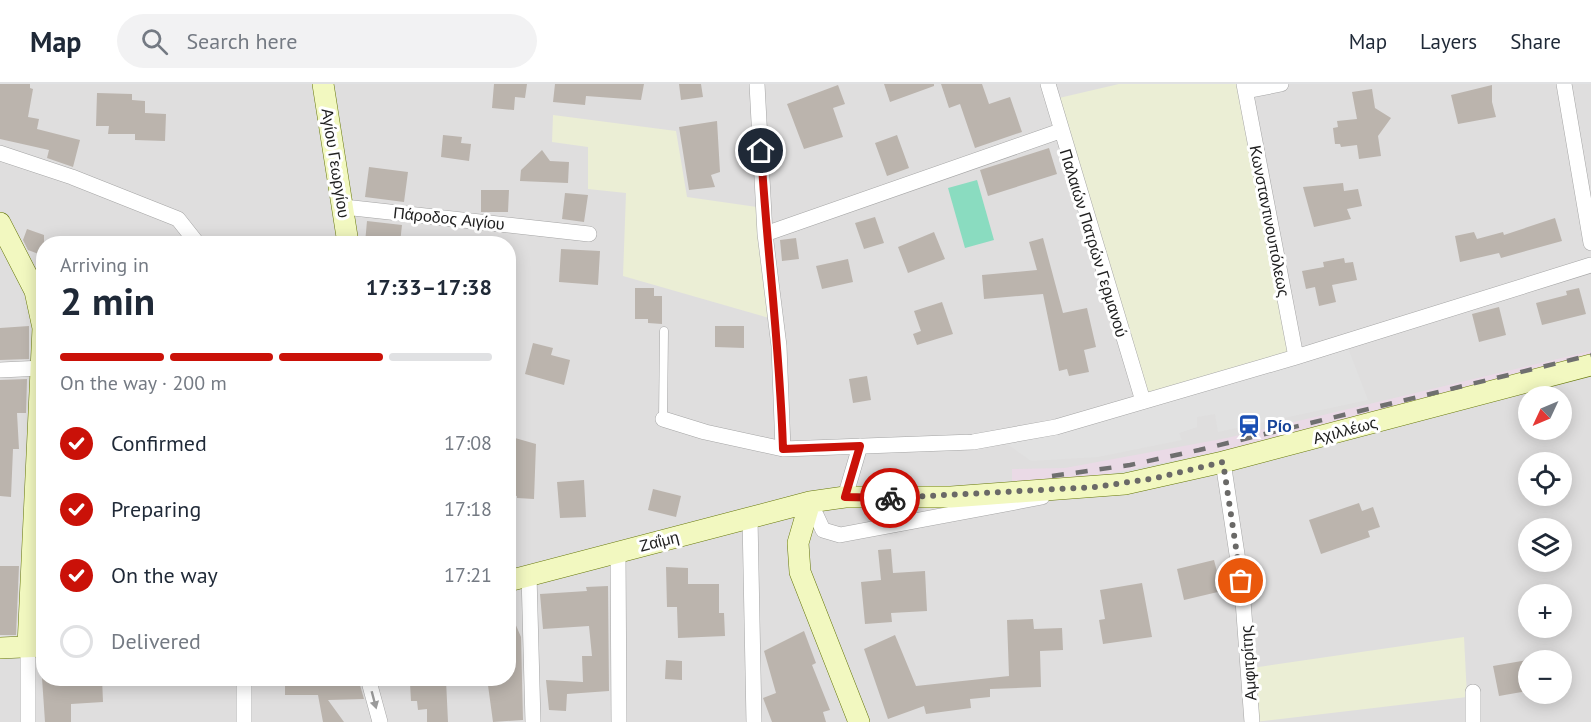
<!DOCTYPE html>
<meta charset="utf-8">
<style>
:root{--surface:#fff;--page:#f2f2f3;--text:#1f2937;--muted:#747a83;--line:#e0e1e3;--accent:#ca1108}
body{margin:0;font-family:"PT Sans",sans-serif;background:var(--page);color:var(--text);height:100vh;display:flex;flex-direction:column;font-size:22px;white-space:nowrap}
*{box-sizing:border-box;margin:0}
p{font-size:20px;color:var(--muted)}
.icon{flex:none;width:33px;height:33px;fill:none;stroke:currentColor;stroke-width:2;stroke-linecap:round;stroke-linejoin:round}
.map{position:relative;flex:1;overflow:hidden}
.details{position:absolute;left:36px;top:152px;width:480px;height:450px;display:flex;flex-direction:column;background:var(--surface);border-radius:24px;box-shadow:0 3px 15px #0003}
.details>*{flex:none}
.needle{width:39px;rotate:226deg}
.fabs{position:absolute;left:1518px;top:302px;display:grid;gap:12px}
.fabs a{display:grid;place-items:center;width:54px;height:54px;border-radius:50%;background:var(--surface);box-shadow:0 3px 15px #0003;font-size:30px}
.pin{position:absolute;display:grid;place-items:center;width:51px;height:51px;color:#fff;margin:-26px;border:3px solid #fff;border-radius:50%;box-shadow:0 2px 6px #0007}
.courier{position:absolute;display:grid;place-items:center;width:60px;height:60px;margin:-30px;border:4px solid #ca1108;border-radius:50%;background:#fff;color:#222;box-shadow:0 2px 8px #0007}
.summary em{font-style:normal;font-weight:800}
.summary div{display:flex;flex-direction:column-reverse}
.summary{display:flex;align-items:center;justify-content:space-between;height:102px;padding:0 24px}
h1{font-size:39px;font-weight:800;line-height:45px}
.bar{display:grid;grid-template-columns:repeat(4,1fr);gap:9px 6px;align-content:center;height:72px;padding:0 24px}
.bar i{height:8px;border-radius:4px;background:var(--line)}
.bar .selected{background:var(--accent)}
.bar p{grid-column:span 4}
ol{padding:0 24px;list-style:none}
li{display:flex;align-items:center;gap:18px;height:66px}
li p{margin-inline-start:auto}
li .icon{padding:6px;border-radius:50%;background:var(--accent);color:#fff;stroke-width:4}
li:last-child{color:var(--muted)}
li i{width:33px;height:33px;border:3px solid var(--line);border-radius:50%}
header{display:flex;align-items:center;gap:36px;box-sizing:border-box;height:84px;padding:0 30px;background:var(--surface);border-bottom:2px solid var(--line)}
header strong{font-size:28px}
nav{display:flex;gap:33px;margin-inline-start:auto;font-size:21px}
.search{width:420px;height:54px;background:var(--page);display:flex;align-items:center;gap:15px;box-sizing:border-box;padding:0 21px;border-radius:33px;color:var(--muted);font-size:22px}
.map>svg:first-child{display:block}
</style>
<header>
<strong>Map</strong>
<div class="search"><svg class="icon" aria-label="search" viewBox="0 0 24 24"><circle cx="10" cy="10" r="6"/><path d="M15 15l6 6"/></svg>Search here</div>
<nav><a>Map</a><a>Layers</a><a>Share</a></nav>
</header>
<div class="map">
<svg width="1591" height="638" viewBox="0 0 1591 638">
<rect width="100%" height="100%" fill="#f1eee8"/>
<path fill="#dfdede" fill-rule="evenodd" d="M0,0H1591V638H0ZM44,159H508V594H44ZM1528,312H1562V345H1528ZM1528,378H1562V411H1528ZM1528,444H1562V477H1528ZM1528,510H1562V543H1528ZM1528,576H1562V609H1528Z"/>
<path fill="#eadae6" d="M1591,267V276L1235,364L1094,393L1050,398L1012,397V385L1065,384L1227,354Z"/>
<path fill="#ebeed5" d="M1119,0H1238L1289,268L1147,312L1059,14Z
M553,31L676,47L687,113L757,123L769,234L623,192L626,109L588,105V63L552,58Z
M1464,553L1467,613L1255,638L1252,584Z"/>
<path fill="#8adcc0" d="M977,96L994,156L965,164L948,104Z"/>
<path fill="#e1e1e1" d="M1348,264L1368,316L1218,348L1215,330L1197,333V343L1179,349L1182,356L1098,373L1031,377L1007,360Z"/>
<path fill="#bbb4ad" d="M0,0H30V4L33,5L28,33L39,35L37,45L80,56L73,83L47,74L49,66L0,55Z
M494,0H527L525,14L515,13L514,26L492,24Z
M555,0H644L641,16L586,12L585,21L553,18Z
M679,0H701L703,13L681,16Z
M884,0H934V2L890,18Z
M941,0H982L989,20L1010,13L1022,48L975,64L960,20L949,24Z
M838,1L845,20L833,24L843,53L804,65L787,20Z
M1492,1V18L1496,33L1458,40L1451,11Z
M1372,5L1375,24L1391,34L1378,52L1381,72L1359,75L1357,61L1341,63L1340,60H1335L1333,44L1338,43L1337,37L1357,35L1352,8Z
M97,9L132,10V16L145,17V29L166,30L165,57L135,56V50H108L109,42H96Z
M717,37L720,88L711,91L715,103L689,106L679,43Z
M443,51L462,53L461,59L471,60L469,77L441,73Z
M897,51L909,84L887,92L875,59Z
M1049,64L1057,90L988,112L980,86Z
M542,66L550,77L569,78L568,99L520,97L521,86Z
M369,83L408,88L404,118L365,113Z
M1343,99L1344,107L1358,105L1362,122L1347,125L1351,135L1314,143L1303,103Z
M481,106H509L508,128H481Z
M565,109L588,111L584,138L562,135Z
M875,133L884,159L864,165L855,139Z
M1555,134L1562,157L1501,174L1499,169L1460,178L1455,152L1474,148L1477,155L1503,148L1504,151Z
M367,137L402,141L400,159H365Z
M27,145L44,151V172L28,166L23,156Z
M934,148L945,175L908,189L898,163Z
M796,154L799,175L782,177L780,156Z
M1043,154L1063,229L1087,224L1096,263L1084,266L1089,288L1069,292L1067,285L1059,287L1043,210L984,215L982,191L1037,186L1029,158Z
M561,165L600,167L598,201L559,198Z
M1344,174L1345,179L1353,178L1357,196L1332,201L1336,218L1319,222L1315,203L1306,205L1302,187L1324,183L1323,178Z
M848,175L853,198L822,205L816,182Z
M635,204H654V212H662V240L648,239V235H635Z
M1579,204L1586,230L1542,241L1536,219L1567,211L1566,207Z
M942,218L953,250L917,261L913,250L921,247L914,227Z
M1499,223L1506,251L1479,258L1472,230Z
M29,242V275L0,276V244Z
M715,242H744V264L715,263Z
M533,259L553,264L551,271L570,276L564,301L525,290Z
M867,292L871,316L853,319L849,295Z
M27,295L26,329H17L19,365H13L11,413L0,412V296Z
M508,352L536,360L534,415L517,414V412L508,411Z
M584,396L586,433L560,434L557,398Z
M653,405L681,412L676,433L648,426Z
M1359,419L1362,427L1373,423L1380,443L1368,447L1370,453L1321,470L1309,436Z
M891,465L893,489L925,487L927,527L891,529L892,538L865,540L861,498L881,496L878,466Z
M1214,476L1222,507L1184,516L1177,485Z
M0,482H19L16,551H0Z
M666,483L688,484V500H719V529H724L725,552L678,554L677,523H667Z
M1142,499L1152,553L1103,560L1099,536L1105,535L1100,506Z
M608,502L609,607L567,610L566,627L549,626L546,596L583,598L582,572H592L589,542L543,545L540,510L587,507L586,503Z
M508,523L521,553L523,636L493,638L487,594H508Z
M1033,535L1034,545L1062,544L1063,566L1040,567L1041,603L990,605V613L970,615L971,624L926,630L924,622L888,635L864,565L895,551L916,602L1009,592L1007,536Z
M804,547L816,579L812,581L830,626L823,628L826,638H772L763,614L776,609L764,567Z
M666,576L682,577V596L665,595Z
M1528,576V607L1499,612L1493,582Z
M42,594H102L103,618L71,620V638H45Z
M285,594H358L364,615L328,616L344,638H323L318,611H285Z
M446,596L448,638H427V625L418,626L417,617H411L410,599Z"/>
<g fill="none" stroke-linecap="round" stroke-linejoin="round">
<g stroke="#a5a5a5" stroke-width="9">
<path id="lane" d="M663,335L664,247"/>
</g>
<g stroke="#a5a5a5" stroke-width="16">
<path id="street" d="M757,0L765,150L779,262L783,365L973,358L1056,343L1296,273L1591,181
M1048,0L1143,317
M1244,0L1296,273
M1564,0L1591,159
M1246,7L1281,0
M0,69L72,93L178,135L197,159
M344,123L589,150
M765,150L1060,47
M0,286L43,284
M663,335L705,348L783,365
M1223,378L1242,503L1252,638
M845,413L860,362
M810,418L823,446L840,451L1042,413
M750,434L754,638
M618,468L619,638
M529,491L533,638
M28,562V638
M368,594L380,638
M1473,608V638
M244,638V594"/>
</g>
<g stroke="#667709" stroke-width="22">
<path id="secondary" d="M323,0L348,159
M0,139L35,207L43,244L28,562
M810,418L798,459L800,488L859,638
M508,497L810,418L845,413H951L1125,400L1223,378L1591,281
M0,564L44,562"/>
</g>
<use href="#lane" stroke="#fff" stroke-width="8"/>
<use href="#street" stroke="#fff" stroke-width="15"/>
<use href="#secondary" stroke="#f2f8c0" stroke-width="21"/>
<path stroke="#6f6f6f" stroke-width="4.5" stroke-dasharray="12 12" stroke-linecap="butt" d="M1052,392L1130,381L1199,366L1591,271"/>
</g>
<defs><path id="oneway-solid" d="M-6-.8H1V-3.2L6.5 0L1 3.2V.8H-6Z" transform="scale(1.5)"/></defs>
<use fill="#9b9b9b" href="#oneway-solid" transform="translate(374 616) rotate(75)"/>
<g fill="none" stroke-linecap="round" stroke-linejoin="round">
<path stroke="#6a6967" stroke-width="6" stroke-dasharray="0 10.8" d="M890,414L1096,403L1156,394L1223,378L1241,497"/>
<path stroke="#ca1108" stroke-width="8" d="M761,67C767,167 780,265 783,365L860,362L845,413L890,414"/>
</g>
<defs>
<g id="station-bare" transform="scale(1.8)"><path d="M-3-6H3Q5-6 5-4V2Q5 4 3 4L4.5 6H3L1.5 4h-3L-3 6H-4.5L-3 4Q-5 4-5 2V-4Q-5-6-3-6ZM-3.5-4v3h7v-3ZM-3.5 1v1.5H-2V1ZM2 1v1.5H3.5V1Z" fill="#1a4fb4" stroke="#fff" stroke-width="2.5" paint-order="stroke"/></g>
</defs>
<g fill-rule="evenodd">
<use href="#station-bare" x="1249" y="342"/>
</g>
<g text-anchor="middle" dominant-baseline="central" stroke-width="6" stroke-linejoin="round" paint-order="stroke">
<g font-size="16" fill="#212121" stroke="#fff">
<text transform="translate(336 79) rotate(81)">Αγίου Γεωργίου</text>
<text transform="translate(449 134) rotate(6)">Πάροδος Αιγίου</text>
<text transform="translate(1270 137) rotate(79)">Κωνσταντινουπόλεως</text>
<text transform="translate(1094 159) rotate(73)">Παλαιών Πατρών Γερμανού</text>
<text transform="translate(1345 346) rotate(-15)">Αχιλλέως</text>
<text transform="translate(659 457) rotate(-14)">Ζαΐμη</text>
<text transform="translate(1248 579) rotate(-94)">Αμφιτρίτης</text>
</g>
<g font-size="16" font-weight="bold" fill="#164399" stroke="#fff" text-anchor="start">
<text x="1267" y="342">Ρίο</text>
</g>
</g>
</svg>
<div class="fabs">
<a><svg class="needle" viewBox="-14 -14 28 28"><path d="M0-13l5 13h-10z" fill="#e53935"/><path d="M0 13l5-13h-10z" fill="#747a83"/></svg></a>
<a><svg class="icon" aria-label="locate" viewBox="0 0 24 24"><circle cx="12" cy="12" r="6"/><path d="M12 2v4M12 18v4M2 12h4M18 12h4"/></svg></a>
<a><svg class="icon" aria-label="layers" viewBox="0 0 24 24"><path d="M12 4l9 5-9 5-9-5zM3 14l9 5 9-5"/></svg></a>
<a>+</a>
<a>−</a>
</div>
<div class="pin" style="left:1241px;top:497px;background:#ea580c"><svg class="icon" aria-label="bag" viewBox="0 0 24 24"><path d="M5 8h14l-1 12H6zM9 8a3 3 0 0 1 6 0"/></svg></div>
<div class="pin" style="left:761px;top:67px;background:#1f2937"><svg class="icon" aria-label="home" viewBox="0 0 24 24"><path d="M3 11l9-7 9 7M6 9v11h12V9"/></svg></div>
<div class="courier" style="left:890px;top:414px"><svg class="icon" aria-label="bike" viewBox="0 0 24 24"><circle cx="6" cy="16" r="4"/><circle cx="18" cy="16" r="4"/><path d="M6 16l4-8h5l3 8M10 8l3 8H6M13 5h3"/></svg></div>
<section class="details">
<div class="summary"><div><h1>2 min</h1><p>Arriving in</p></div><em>17:33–17:38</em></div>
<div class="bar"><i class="selected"></i><i class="selected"></i><i class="selected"></i><i></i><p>On the way · 200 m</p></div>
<ol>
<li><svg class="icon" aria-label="check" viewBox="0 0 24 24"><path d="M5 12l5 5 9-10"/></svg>Confirmed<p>17:08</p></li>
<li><svg class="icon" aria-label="check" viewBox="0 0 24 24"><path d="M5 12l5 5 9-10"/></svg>Preparing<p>17:18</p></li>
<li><svg class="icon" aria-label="check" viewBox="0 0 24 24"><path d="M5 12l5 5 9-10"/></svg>On the way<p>17:21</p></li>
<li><i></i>Delivered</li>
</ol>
</section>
</div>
